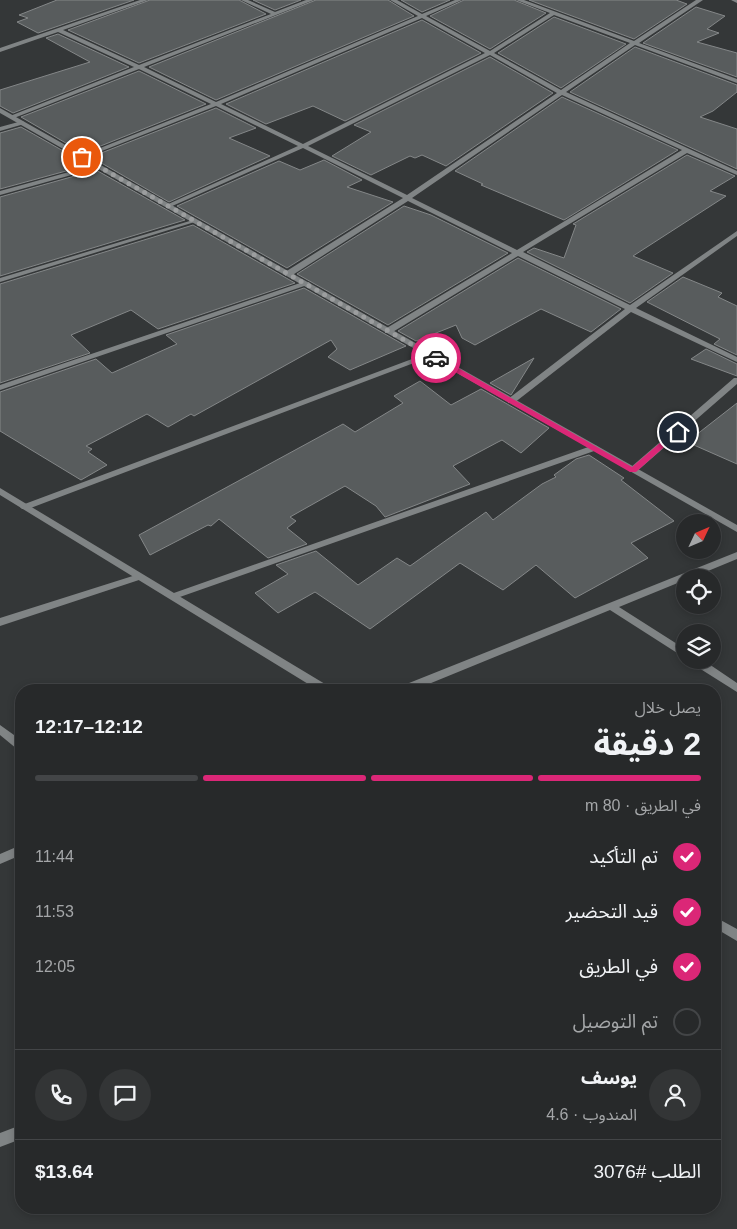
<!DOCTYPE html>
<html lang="ar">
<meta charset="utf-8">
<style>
:root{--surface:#27292a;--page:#333536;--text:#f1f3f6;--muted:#a4a6a8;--line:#434547;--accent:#db2777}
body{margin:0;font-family:Arial,"Noto Sans Arabic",sans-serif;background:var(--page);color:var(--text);direction:rtl;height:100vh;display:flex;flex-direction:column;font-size:19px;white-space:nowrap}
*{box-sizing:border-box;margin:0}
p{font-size:16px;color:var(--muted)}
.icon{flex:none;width:28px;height:28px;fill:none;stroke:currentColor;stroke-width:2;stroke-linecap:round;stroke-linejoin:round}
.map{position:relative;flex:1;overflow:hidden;direction:ltr}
.panel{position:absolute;left:15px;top:684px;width:706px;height:530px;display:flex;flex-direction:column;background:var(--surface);border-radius:20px;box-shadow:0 2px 8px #0003,0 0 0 1px var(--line);direction:rtl}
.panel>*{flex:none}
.needle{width:32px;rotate:46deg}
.tools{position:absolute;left:676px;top:514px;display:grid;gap:10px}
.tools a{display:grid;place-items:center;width:45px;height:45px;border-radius:50%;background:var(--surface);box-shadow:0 2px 8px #0003,0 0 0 1px var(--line);font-size:25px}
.pin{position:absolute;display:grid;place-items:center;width:42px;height:42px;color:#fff;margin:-21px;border:2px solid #fff;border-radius:50%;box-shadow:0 1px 5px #0007}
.courier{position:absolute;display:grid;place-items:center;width:50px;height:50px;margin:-25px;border:4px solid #db2777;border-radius:50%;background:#fff;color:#222;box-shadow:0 1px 6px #0007}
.summary em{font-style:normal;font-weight:700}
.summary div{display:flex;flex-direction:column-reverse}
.summary{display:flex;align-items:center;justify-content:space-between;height:85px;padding:0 20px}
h1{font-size:32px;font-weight:700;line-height:38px}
.bar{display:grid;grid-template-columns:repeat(4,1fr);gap:8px 5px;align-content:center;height:60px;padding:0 20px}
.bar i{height:6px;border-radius:4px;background:var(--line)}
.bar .selected{background:var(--accent)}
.bar p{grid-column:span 4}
.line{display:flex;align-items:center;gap:12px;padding:0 20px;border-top:1px solid var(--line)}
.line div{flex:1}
.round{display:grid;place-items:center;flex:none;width:52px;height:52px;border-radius:26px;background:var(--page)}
ol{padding:0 20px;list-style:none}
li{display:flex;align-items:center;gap:15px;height:55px}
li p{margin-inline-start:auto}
li .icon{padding:5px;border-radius:50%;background:var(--accent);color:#fff;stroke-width:4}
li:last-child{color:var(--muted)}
li i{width:28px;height:28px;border:2px solid var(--line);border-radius:50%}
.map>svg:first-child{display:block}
</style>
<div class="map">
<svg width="737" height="1229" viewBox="0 0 737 1229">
<rect width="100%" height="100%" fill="#343738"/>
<path fill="#585c5d" stroke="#848788" d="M57,0H134L38,33L17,22L28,18L19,15Z
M150,0H239L266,14L139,63L68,30Z
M253,0H301L275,10Z
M316,0H388L414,16L216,100L149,67Z
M401,0H450L422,12Z
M464,0H514L546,13L490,49L430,16Z
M529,0H676L687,4L634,39Z
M696,7L725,16L707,29L719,33L697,42L737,53V77L643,43Z
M554,17L626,44L561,88L498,53Z
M422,20L481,53L345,121L313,106L266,124L226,104Z
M58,34L129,67L13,113L0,106V90L90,62L46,38Z
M635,47L737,85V92L713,111L700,117L737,129V169L570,92Z
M490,57L553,93L446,166L422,155L415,158L410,156L371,175L332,156L371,132L354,125Z
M139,71L206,104L83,153L21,117Z
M562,97L678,150L564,220L481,185L483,184L455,171Z
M216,108L256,128L229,138L270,156L169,202L91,157Z
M21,127L88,165L0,189V133Z
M687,155L735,176L710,191L726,196L633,256L673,273L630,303L527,252L534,248L564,258L576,225L573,224Z
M324,160L362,180L347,187L393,202L287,268L177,206L279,161L300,170Z
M96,170L185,220L0,276V197Z
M404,206L431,215L508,253L388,325L297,274Z
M193,225L295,283L158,329L131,310L71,335L90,353L0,383V284Z
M518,258L621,309L591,332L541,309L475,345L462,338L456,325L416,341L398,331Z
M683,277L722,293L718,297L737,306V355L714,344L720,339L647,302Z
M304,288L406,346L350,370L328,357L337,349L331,340L194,416L191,414L168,427L147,414L86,446L92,449L88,452L107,465L81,480L0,431V392L96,359L112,373L177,344L166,335Z
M706,349L737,364V376L691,359Z
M534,358L511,395L490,383Z
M420,381L451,405L481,389L549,428L521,453L502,440L498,442L453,466L470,484L385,517L376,506L345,486L290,517L296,521L287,528L307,544L268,558L219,519L211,526L208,525L150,555L139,535L343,424L355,432L403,403L394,396Z
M737,403V464L687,442Z
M589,455L624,478L621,480L674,521L631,543L648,558L575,598L536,565L503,590L460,563L370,629L315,592L278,613L255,593L288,574L276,565L316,551L358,585L397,558L410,566L486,512L493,520L542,484L556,477L554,475L576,459Z"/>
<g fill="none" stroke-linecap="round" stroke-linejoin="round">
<path fill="#808485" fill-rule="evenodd" d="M140,0H148L63,30L139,65L271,14L241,0H248L275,12L306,0H314L144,67L216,102L418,16L390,0H397L422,14L455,0H462L426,16L490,51L550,13L516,0H524L634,41L696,0H703L639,43L737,79V83L635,45L566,92L737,171V175L687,153L523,252L630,305L737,231V236L636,308L737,357V362L631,312L514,403H508V399L625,309L518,256L391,333H385V329L512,253L408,201L291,276H285V272L403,198L303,148L170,207H166V205L298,146L216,106L84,158H80V156L211,104L139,69L14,118H10V116L134,67L58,32L0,52V48ZM554,15L630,43L561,90L494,53ZM422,18L485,53L303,144L221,104ZM490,55L557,93L407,195L308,146ZM562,95L682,150L517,250L412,198Z
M22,121L24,122V124L0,131V127Z
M98,164L100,165V167L0,195V191Z
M193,220L198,221L0,282V278Z
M303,282H309L310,284L0,390V385Z
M428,353H434L435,355L28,509H22L20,507L22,505Z
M734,378H737V384L636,472H630L629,470L630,468Z
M594,445L597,446L598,448L597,450L177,598L174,599L169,596L171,594Z
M737,552V559L691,578H685V580L619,607L685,649V658L610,610L414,690H398L399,687Z
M139,574L144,577L142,579L0,626V618Z
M690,660H703L737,683V692L691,663Z
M0,725L21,740V750L17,749L0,735Z
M21,845V855L0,864V854Z
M21,1125V1139L0,1147V1133Z"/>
<path fill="#808485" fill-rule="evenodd" d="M731,0H737V3Z
M0,108L737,525V532L0,113Z
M0,488L330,687L331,690H318L0,495Z
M715,917L737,929V941L715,928Z"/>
</g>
<path fill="#db2777" d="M434,357H439L632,467L675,430L681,432L636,472H630L434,360Z"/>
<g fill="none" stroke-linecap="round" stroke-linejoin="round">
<path stroke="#9c9e9f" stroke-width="5" stroke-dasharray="0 9" d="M82,157L436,358"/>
</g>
</svg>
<div class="tools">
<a><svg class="needle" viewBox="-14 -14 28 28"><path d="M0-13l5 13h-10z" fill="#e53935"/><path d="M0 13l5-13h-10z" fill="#a4a6a8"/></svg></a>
<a><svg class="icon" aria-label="locate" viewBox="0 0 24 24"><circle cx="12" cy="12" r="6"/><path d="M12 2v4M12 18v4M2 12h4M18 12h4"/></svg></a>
<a><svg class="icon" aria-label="layers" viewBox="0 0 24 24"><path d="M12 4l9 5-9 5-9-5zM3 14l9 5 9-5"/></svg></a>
</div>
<div class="pin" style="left:82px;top:157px;background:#ea580c"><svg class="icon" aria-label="bag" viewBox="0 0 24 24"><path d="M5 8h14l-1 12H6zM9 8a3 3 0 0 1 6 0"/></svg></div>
<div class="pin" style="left:678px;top:432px;background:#1f2937"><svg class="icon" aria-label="home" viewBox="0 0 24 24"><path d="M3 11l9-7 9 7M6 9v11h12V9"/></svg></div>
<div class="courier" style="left:436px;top:358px"><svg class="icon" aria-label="car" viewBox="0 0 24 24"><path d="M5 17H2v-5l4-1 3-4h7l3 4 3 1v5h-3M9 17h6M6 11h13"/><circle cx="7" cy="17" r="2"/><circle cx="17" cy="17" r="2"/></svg></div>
<section class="panel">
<div class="summary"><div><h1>2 دقيقة</h1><p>يصل خلال</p></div><em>12:12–12:17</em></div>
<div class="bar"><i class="selected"></i><i class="selected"></i><i class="selected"></i><i></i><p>في الطريق · 80 m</p></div>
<ol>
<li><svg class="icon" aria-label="check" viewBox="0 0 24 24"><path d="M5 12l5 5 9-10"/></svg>تم التأكيد<p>11:44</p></li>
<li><svg class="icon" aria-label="check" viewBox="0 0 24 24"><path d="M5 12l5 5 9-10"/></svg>قيد التحضير<p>11:53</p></li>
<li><svg class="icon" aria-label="check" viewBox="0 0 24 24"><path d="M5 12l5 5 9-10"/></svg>في الطريق<p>12:05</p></li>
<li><i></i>تم التوصيل</li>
</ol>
<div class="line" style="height:90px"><a class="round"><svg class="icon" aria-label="person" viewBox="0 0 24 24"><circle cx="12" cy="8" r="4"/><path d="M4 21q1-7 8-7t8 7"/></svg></a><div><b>يوسف</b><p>المندوب · 4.6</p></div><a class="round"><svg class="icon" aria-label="chat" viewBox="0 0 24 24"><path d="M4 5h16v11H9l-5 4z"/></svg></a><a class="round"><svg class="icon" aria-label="phone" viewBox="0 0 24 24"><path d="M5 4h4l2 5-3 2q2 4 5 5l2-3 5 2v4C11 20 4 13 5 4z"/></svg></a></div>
<div class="line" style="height:65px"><div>الطلب #3076</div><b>$13.64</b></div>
</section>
</div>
